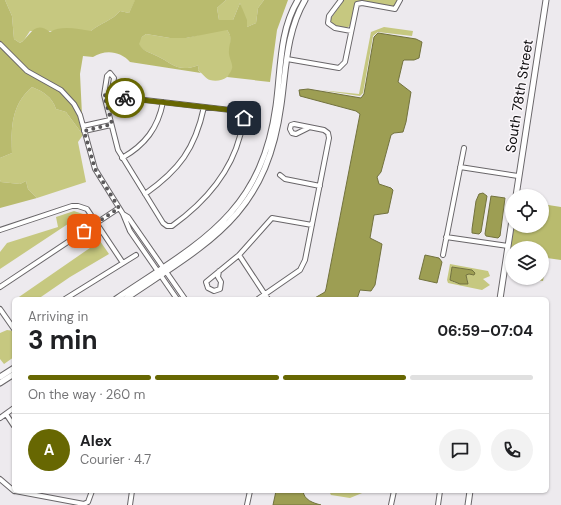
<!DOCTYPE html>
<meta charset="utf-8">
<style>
:root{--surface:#fff;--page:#f2f2f2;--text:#202124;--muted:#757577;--line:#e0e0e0;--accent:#676702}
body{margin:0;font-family:"DM Sans",sans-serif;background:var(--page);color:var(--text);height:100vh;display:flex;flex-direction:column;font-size:15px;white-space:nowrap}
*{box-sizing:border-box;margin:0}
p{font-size:13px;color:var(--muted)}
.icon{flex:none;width:22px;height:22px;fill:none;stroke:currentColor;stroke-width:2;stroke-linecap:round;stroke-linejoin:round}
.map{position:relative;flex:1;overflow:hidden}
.details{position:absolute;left:12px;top:297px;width:537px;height:196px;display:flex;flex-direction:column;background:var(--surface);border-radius:6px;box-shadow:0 1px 3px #0004}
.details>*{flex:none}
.controls{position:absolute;left:505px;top:189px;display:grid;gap:8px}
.controls a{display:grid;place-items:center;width:44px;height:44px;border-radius:50%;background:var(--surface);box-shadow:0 1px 3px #0004;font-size:20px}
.pin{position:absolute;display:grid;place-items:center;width:34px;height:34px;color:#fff;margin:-17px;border-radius:8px;box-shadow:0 2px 6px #0006}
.courier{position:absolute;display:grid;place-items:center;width:40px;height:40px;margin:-20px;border:3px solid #676702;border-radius:50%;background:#fff;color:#222;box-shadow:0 1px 5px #0007}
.head em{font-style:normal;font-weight:700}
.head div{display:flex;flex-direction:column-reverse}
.head{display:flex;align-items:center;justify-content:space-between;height:68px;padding:0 16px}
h1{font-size:26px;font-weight:700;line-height:30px}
.bar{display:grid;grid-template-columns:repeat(4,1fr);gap:6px 4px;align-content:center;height:48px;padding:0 16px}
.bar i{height:5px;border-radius:3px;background:var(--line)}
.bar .current{background:var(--accent)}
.bar p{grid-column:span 4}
.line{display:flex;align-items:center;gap:10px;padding:0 16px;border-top:1px solid var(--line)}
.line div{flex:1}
.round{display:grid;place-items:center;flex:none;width:42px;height:42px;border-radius:21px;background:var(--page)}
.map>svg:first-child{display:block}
</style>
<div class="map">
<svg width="561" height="505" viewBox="0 0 561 505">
<rect width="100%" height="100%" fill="#edeaee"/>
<path fill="#c6c880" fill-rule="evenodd" d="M5,0H135V1L129,13L120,11C112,21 100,23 91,31H30L24,40L20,43L14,39L12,16Z
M226,0H264L258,8L256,23L247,27L240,3L233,20H219L217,8Z
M344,0H398L396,5L392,7L356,4L350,26L346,28L333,25L329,21Z
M384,27L413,31L412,36L378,32L373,36L363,93L360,96L320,90L359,94L371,32Z
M219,30H227C232,37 231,39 230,47C230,53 233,60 233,66C233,77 220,83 210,80C206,79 202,73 198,70L199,65C177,73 174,64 157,56C149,52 144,52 138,44L142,37L146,34L170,38H186Z
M32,87C44,92 52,97 56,109L66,112L83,135L78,142L86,182L37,198L28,189L26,181L20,184L1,182L0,180V158L12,153C11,128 11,105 32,87Z
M74,211L83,214L0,269V252L7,243L58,227L56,217Z
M100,241L109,254L70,277L38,299H16Z
M450,264L488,271L490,276L483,279L490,285L482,290L448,283L447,280ZM452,267L472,270L474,275L469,274L466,275L468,282C462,286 455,283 450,280Z
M7,330L14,331V357L4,364L0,359V333Z
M329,491H367L350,498L331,495Z"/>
<path fill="#b9bb6e" d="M0,0H5L12,16L14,39L20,43C30,37 34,19 50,32C62,25 77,29 91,31C100,23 112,21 120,11L129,13L135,0H226L217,8L219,20H233L240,3L247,20V27L256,23L258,8L264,0H288L277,30L270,82L227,77C236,66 231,65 229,54C228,44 234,39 227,30L186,38H170L146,34L142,37L139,44C144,52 149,52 157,56C174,64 177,73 199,65L198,70L201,73L130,62C121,51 105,49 93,57L83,56L80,74L82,115L76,103L62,88L28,69L0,41Z
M0,46L26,72L60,91L73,106L78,116L83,135L66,112L56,109C52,97 44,92 32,87C11,105 11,128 12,153L0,158Z
M0,180L1,182L20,184L26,181L28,189L37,198L0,208Z
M542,204L561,207V260L547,258L543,281L525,278H542V248H512V276L507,273L514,226H542Z"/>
<path fill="#9d9e53" stroke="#72723e" d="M378,33L416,39L422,42L419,58L414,60H404L403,61L398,82L411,92L406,122L403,132L394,133L391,135L381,172L377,177L379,184L391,188L393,190L388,213L374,215L370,238L382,244L375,285L371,291L360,290L357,299H313L325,292L326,289L360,114L356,111L300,96L299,90L308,89L361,98L364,94L374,37Z
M483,193L487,196L481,232L479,234L472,233V229L476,201L479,194Z
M491,196L505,198L500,236L498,238L486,236L485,234Z
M425,255L439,258L442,262L437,283L419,279Z
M452,267L472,270L475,273L474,275L469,274L466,275L468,284H460L450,280Z
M276,491H303C304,500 313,503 321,505H273Z"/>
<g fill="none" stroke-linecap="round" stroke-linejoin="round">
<g stroke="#696669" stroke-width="6">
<path id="minor" d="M341,0L329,16L328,23L335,28L351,31
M0,44L27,71L61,90L74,104L80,115L95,169L123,214L130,231L177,299
M287,59L339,68L345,62L357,4L362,3L395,9L400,0
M104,95L119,97L239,111L243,115C245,121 242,129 240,136C230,174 204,203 172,226H167L163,223L118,150L104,95L107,76L110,73L114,78L111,96
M83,126L110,120
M84,131L111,125
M122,158C145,145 158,128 163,102
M460,167L518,176
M280,175L285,179L320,186
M145,194C179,170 195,149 204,107
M123,214L128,217L185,299
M0,230L72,206H78L87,209L123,263
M446,237L508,246
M239,255L268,299
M443,255L464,148
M219,271L218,277L221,282L220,289L214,291L208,288L206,282L239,255L272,218L312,225
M0,287L119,208
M65,299L136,255
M258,299L300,270L305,260L329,138L328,133L324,130L294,124L291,125L290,129L292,133L296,134L308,128
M0,309L14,329
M6,414L14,426
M0,418L14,408
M0,479L14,491
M15,491L84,504L88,502L92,491
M130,505L132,491
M247,505L250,491
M391,505L394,491
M438,505L440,491"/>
</g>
<g stroke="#696669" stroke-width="7">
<path id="tertiary" d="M516,196L546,0
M116,299C199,243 261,215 276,106C281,71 279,31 298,0
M125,299C209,242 266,216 281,105C286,70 286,32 305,0
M500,299L512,220
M0,377L14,368
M0,383L14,374
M468,505L470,491"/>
</g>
<use href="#minor" stroke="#fff" stroke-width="4"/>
<use href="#tertiary" stroke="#fff" stroke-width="5"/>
</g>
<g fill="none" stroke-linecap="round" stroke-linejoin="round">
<path stroke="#5b595b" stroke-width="4" stroke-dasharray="0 7.2" d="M84,231L119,208L95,169L84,131L112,124L104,95L125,98"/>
<path stroke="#676702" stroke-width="5" d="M125,98L239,111L243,114L244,118"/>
</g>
<g text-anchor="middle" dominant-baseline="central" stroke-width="3" stroke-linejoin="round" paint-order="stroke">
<g font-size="14" fill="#0c0b0c" stroke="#fbf7fb">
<text transform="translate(519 96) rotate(-81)">South 78th Street</text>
</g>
</g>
</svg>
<div class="controls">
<a><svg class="icon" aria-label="locate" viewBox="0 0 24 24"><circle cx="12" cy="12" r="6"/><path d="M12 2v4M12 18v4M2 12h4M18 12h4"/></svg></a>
<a><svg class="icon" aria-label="layers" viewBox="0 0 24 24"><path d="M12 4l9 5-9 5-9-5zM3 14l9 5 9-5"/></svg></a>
</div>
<div class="pin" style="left:84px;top:231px;background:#ea580c"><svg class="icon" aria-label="bag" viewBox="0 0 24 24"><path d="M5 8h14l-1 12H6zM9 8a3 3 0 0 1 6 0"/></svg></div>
<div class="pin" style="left:244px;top:118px;background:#1f2937"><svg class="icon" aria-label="home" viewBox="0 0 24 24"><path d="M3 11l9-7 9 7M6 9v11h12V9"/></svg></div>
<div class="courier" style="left:125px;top:98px"><svg class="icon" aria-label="bike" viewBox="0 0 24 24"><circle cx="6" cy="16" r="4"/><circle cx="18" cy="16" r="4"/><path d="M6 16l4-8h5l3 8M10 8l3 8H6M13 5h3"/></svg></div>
<section class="details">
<div class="head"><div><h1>3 min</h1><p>Arriving in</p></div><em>06:59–07:04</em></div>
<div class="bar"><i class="current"></i><i class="current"></i><i class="current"></i><i></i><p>On the way · 260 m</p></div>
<div class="line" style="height:72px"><b class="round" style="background:var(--accent);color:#fff">A</b><div><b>Alex</b><p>Courier · 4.7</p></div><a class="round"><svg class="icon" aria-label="chat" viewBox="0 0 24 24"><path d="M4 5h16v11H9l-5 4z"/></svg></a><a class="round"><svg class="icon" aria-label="phone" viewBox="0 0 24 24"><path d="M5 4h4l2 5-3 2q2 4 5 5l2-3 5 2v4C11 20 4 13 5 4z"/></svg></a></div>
</section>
</div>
